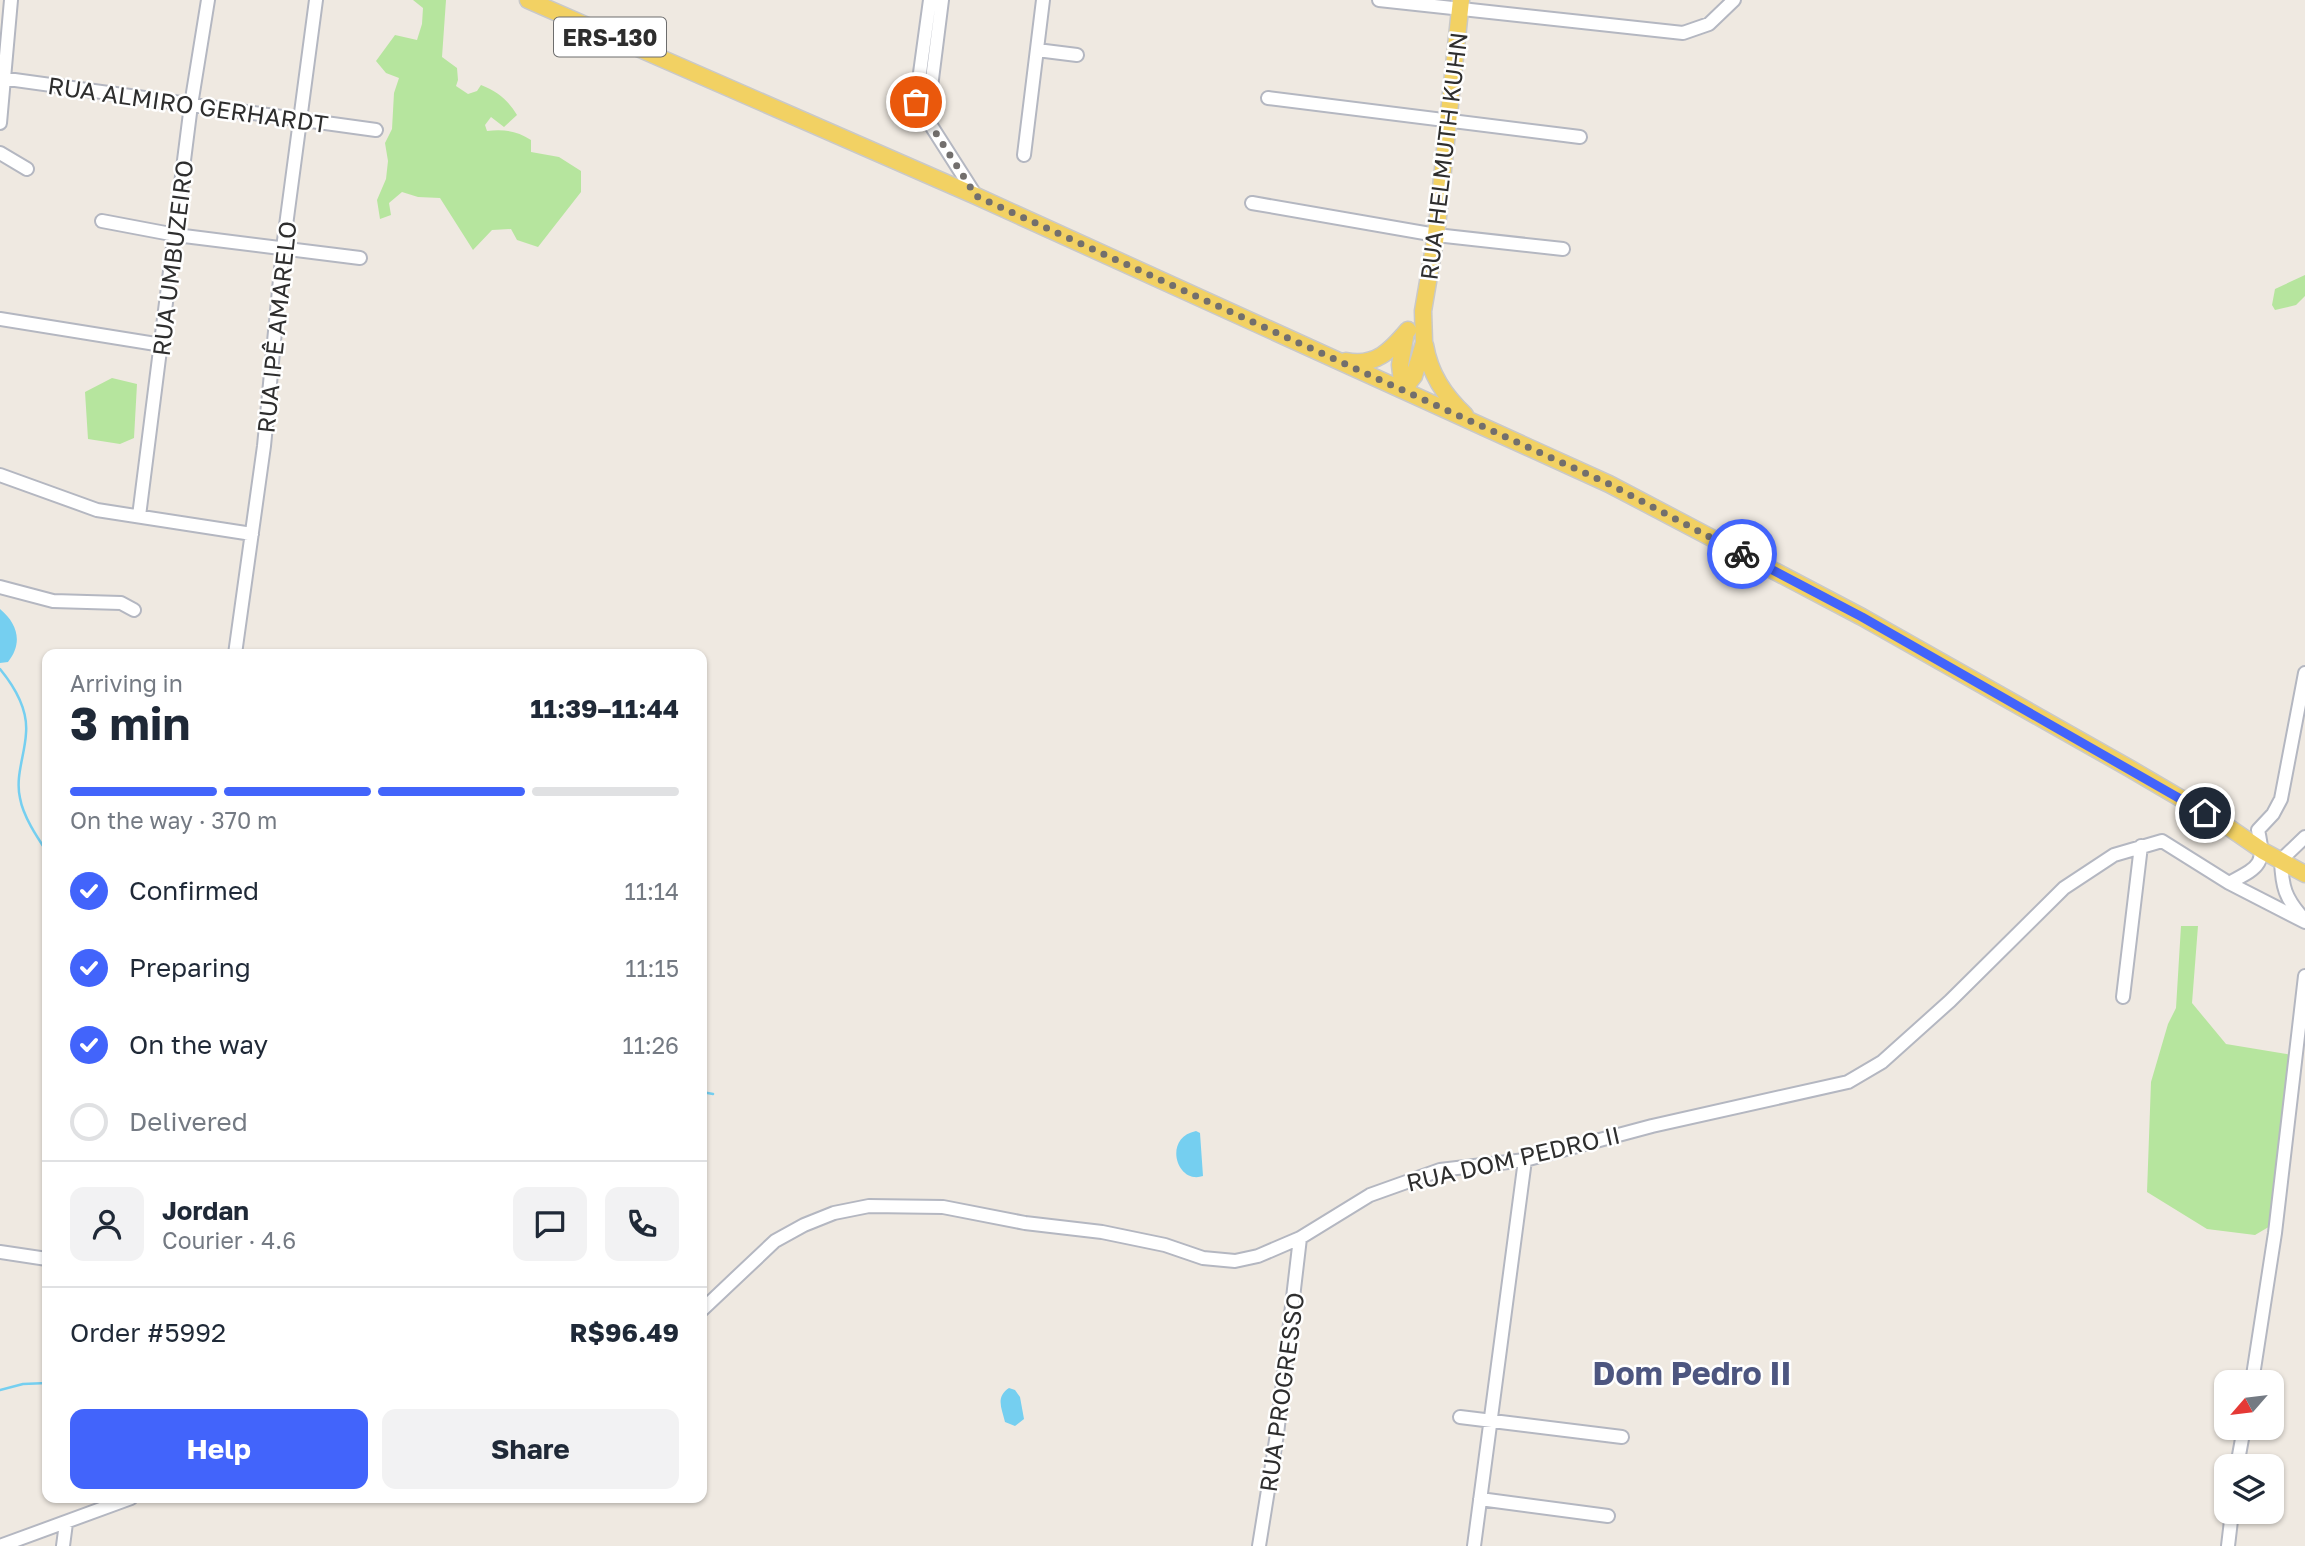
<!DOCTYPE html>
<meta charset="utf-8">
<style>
:root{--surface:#fff;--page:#f2f2f3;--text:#1f2937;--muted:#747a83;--line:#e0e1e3;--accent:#4264fb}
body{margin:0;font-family:"Golos Text",sans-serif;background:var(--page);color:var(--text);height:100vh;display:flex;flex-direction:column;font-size:26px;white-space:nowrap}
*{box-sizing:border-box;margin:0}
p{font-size:23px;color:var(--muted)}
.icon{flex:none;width:38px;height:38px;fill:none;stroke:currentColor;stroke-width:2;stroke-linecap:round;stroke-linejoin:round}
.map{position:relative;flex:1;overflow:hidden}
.drawer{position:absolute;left:42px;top:649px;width:665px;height:854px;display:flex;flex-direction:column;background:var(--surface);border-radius:14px;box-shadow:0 2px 5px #0004}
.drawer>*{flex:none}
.needle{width:46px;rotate:242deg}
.fabs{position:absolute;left:2214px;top:1370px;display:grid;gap:14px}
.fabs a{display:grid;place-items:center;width:70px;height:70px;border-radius:14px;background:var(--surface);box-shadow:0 2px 5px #0004;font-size:35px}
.pin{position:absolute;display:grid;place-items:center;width:60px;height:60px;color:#fff;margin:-30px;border:4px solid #fff;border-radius:50%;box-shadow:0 2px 7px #0007}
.courier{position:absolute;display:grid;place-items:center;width:70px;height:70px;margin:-35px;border:5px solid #4264fb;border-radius:50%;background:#fff;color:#222;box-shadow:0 2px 9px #0007}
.headline em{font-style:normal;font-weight:700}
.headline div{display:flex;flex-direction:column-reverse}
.headline{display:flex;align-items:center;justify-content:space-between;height:119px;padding:0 28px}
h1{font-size:46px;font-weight:700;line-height:52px}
.bar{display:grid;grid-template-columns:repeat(4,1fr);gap:10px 7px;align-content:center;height:84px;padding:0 28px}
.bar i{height:9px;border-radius:5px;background:var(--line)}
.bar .on{background:var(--accent)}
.bar p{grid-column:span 4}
.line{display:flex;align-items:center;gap:18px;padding:0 28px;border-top:2px solid var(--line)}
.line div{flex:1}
.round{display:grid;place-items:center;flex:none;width:74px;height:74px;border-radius:14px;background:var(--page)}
ol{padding:0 28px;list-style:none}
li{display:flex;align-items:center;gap:21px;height:77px}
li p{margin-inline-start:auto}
li .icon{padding:7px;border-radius:50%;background:var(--accent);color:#fff;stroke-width:4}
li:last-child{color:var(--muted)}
li i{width:38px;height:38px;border:4px solid var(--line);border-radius:50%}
.primary-button{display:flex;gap:14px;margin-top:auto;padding:14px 28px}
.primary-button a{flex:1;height:80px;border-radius:14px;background:var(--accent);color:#fff;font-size:28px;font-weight:700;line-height:80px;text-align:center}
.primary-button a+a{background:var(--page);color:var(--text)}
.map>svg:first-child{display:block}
</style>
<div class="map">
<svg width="2305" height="1546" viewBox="0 0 2305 1546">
<rect width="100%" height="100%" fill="#efe9e1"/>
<path fill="#b6e59e" d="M413,0H446L442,57L457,68L458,80L456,86L468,94L477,91L481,85C498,92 507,99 517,115L504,127L491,117L485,125L487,131C504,129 517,131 531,140V152L559,157L581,171V192L538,247L517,240L511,229L492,230L473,250L440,198L418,197L402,192L389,203L391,215L380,219L377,200L386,179L388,161L385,143L392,129L394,93L399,78L386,73L376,61L395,35L417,40L422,24L423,8Z
M2305,275V296L2296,305L2275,310L2272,305L2275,289Z
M112,378L137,384L134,438L120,444L88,439L85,392Z
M2181,926H2198L2192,1003L2226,1044L2292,1055L2272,1225L2255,1235L2207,1229L2147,1192L2151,1082L2168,1024L2176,1008Z"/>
<path fill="#75cff0" d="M0,609C18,624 23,643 8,662L0,663Z
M1196,1131L1200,1133L1203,1176C1177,1185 1162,1138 1196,1131Z
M1009,1388L1015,1390L1020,1397L1024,1419L1015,1426L1005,1422C1002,1409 995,1397 1009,1388Z"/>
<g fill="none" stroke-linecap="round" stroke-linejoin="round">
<path stroke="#75cff0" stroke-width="2.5" d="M0,669C14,686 28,710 26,733C25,755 15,776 20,798C23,816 37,837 47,852
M702,1092L713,1094
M0,1390L23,1384L47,1383"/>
<g stroke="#b4b7c1" stroke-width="16">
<path id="minor" d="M930,0L916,102L976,196
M1379,0L1683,33L1709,24L1734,0
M1037,50L1077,55
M0,78L376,130
M1268,98L1580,137
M924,115L929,103L942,0
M0,123L11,0
M0,153L27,169
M1024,155L1043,0
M1252,203L1436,235L1563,249
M102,221L176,235L360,258
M0,319L162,345
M0,475L97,510L252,534
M139,516L191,105L208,0
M0,587L53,601L121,603L134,610
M235,654L264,446L283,248L316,0
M2229,883C2259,867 2266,865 2258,830L2273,814L2281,799L2305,673
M2303,918C2285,898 2282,887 2281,860L2305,837
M2123,997L2141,846
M0,1252L47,1259
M702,1310L775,1241L804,1225L834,1213L869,1206L943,1207L1025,1223L1102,1232L1165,1245L1203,1258L1235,1261L1258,1256L1300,1238L1370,1195L1440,1170L1525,1160L1652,1126L1848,1082L1882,1062L1950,1001L2064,888L2114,855L2162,841L2229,883L2305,922
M2252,1382L2275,1233L2305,976
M1460,1417L1622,1437
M2237,1466L2244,1428
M1480,1499L1608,1516
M0,1546L131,1498
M63,1546L66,1523
M1259,1546L1277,1434L1300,1238
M1474,1546L1525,1160
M2228,1546L2232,1512"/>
</g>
<g stroke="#c9c9c9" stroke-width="19">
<path id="major" d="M528,0L976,196L1609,484L1862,617L2129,768L2221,822L2263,851L2305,874
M1425,345C1430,374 1444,395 1465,415
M1346,361C1376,367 1391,350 1408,330
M1403,390L1414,376L1424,343L1423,311L1436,235L1461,0
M1403,390L1400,365L1405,337"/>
</g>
<use href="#minor" stroke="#fff" stroke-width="12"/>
<use href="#major" stroke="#f2d163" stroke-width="16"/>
</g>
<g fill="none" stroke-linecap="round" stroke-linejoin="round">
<path stroke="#726f6d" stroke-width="7" stroke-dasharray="0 12.6" d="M916,102L976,196L1609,484L1742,554"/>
<path stroke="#4264fb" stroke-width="9" d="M1742,554L1862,617L2205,813"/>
</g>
<g text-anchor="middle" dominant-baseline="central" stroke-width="5" stroke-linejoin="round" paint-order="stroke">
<rect fill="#fff" stroke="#6d6d6d" stroke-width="2" x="554" y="17.5" width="112" height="39" rx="5"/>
<g font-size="23" font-weight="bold" fill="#2e2e2e">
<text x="610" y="37">ERS-130</text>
</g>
<g font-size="24" fill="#2e2e2e" stroke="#fff">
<text transform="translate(188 104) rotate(8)">RUA ALMIRO GERHARDT</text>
<text transform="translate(1443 156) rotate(-83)">RUA HELMUTH KUHN</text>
<text transform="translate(172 258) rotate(-83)">RUA UMBUZEIRO</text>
<text transform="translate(276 327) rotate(-84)">RUA IPÊ AMARELO</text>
<text transform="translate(1513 1158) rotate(-13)">RUA DOM PEDRO II</text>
<text transform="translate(1281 1392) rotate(-82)">RUA PROGRESSO</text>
</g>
<g font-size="32" font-weight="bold" fill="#4d5680" stroke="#fff">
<text x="1692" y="1373">Dom Pedro II</text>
</g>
</g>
</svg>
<div class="fabs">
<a><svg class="needle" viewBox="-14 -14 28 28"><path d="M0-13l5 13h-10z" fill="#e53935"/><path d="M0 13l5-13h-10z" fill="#747a83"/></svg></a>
<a><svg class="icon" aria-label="layers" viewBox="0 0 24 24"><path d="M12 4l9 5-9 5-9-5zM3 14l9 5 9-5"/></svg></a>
</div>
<div class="pin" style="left:916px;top:102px;background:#ea580c"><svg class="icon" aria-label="bag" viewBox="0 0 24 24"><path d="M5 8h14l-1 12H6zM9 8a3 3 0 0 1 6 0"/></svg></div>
<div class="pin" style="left:2205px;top:813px;background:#1f2937"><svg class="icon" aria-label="home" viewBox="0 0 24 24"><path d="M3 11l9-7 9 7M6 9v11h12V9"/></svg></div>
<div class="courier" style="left:1742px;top:554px"><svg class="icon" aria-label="bike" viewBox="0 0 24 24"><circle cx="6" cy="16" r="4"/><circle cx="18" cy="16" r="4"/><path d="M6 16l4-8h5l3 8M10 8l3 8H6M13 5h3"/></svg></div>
<section class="drawer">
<div class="headline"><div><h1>3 min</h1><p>Arriving in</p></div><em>11:39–11:44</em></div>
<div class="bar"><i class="on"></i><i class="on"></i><i class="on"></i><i></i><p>On the way · 370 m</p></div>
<ol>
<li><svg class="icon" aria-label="check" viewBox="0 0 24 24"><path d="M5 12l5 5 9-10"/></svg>Confirmed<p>11:14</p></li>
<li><svg class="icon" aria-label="check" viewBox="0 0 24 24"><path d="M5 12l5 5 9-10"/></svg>Preparing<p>11:15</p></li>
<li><svg class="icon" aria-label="check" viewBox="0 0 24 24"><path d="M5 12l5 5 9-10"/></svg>On the way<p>11:26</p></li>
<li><i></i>Delivered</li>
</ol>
<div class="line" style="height:126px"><a class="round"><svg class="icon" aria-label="person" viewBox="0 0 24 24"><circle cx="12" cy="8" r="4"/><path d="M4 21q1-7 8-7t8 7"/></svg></a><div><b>Jordan</b><p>Courier · 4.6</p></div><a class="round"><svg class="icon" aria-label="chat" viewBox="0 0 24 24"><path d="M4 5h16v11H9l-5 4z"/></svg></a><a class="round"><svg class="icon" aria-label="phone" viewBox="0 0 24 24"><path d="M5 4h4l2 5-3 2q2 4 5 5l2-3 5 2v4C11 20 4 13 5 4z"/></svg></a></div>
<div class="line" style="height:91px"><div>Order #5992</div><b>R$96.49</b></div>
<div class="primary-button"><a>Help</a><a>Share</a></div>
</section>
</div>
